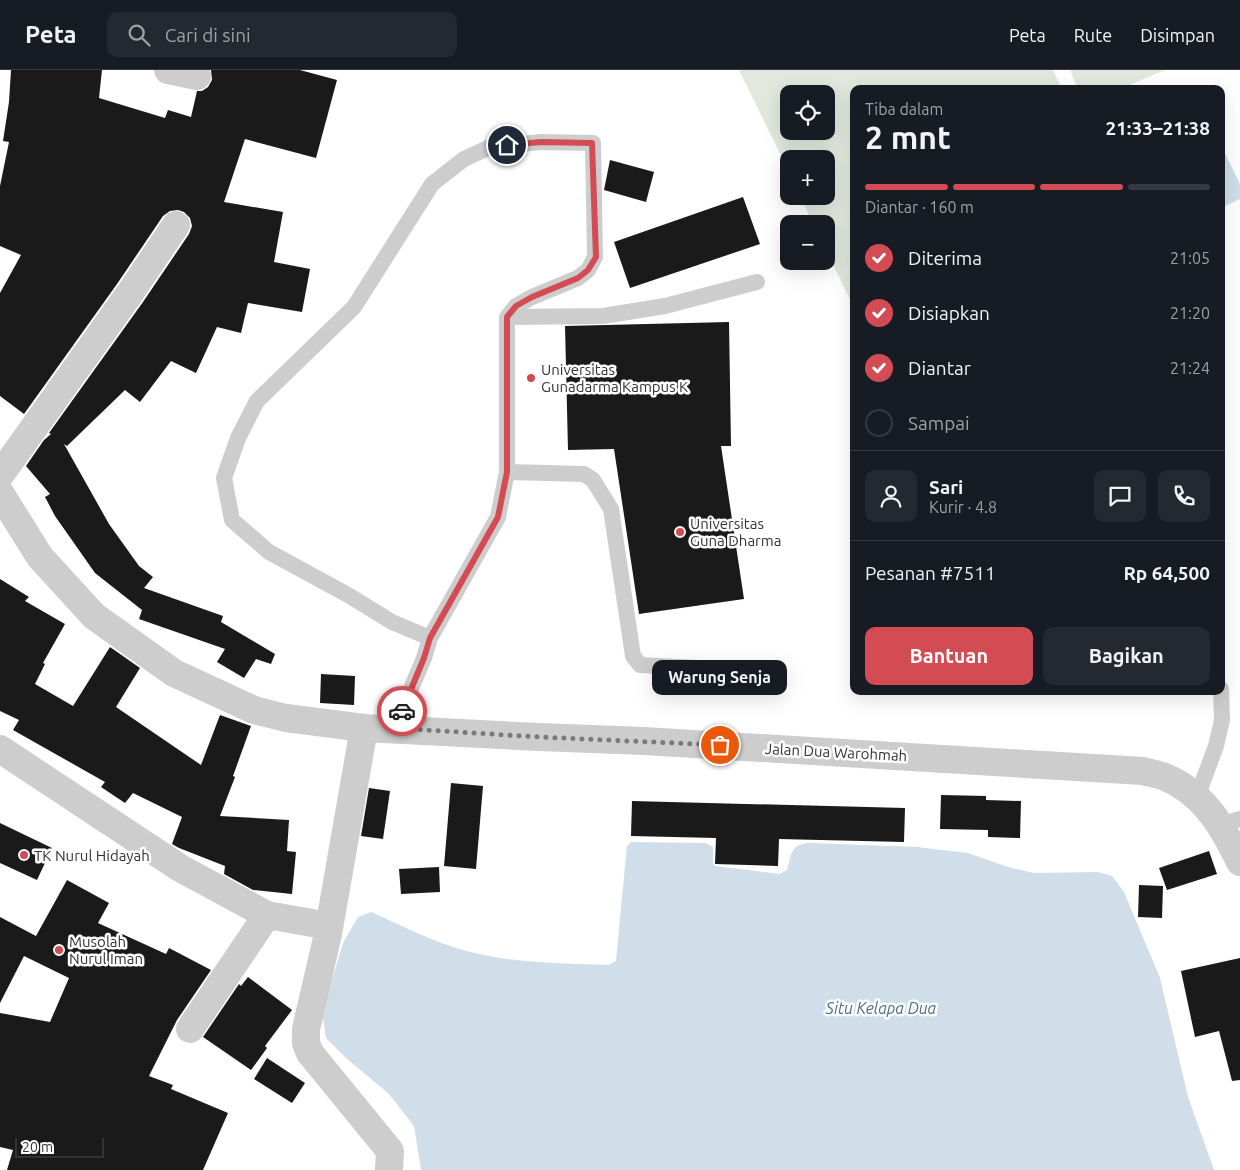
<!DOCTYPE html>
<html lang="id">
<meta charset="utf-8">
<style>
:root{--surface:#171b24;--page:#242831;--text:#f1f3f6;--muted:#9ea1a6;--line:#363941;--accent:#d34b53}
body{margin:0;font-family:Ubuntu,sans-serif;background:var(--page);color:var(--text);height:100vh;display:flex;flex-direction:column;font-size:19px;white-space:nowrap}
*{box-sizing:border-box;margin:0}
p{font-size:16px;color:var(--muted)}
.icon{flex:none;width:28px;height:28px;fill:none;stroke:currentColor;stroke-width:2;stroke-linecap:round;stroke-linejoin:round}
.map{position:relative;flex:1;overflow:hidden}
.drawer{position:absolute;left:850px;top:15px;width:375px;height:610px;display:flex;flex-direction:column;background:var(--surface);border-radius:10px;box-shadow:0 5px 20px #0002}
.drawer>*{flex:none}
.tools{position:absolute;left:780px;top:15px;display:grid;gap:10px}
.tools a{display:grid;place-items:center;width:55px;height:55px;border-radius:10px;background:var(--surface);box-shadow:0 5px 20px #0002;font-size:25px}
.scale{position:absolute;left:15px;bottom:12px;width:89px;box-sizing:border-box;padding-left:5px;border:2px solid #333;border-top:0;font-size:14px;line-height:18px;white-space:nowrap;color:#333;-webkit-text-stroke:4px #fff;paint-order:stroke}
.pin{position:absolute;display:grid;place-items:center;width:42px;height:42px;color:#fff;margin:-21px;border:2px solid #fff;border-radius:50%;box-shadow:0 1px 5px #0007}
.courier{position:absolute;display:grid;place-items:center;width:50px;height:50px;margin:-25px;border:4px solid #d34b53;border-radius:50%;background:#fff;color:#222;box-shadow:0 1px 6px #0007}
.bubble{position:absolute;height:35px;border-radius:10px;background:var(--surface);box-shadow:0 5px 20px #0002;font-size:16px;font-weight:600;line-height:35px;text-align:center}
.summary em{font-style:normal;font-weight:600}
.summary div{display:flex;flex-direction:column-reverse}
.summary{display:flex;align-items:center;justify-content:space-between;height:85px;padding:0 15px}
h1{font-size:32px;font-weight:600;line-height:38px}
.bar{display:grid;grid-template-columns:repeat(4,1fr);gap:8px 5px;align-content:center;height:60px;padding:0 15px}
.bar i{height:6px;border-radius:4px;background:var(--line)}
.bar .active{background:var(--accent)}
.bar p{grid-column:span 4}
.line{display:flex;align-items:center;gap:12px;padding:0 15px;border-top:1px solid var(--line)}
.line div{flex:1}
.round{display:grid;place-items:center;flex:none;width:52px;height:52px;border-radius:10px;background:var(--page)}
ol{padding:0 15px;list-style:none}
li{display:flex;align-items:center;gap:15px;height:55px}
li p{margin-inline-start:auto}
li .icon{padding:5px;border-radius:50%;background:var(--accent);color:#fff;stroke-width:4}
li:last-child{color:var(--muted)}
li i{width:28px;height:28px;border:2px solid var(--line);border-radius:50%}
.button{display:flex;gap:10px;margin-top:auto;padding:10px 15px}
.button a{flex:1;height:58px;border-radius:10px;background:var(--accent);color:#fff;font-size:20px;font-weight:600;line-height:58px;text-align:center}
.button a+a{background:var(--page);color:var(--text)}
header{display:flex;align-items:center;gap:30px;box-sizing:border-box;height:70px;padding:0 25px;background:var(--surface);border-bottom:1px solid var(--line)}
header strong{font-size:24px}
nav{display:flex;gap:28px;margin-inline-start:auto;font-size:18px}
.search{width:350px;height:45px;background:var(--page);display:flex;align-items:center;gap:12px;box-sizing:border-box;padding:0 18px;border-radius:10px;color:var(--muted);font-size:19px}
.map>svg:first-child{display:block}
</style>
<header>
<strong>Peta</strong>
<div class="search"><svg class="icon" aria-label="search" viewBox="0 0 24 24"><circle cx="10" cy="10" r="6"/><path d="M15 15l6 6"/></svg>Cari di sini</div>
<nav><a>Peta</a><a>Rute</a><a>Disimpan</a></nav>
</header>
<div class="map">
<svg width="1240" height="1100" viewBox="0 0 1240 1100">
<rect width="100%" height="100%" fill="#fff"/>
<path fill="#e2e8dd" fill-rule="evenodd" d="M739,0H1053L1062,19H854V238L826,180V154H813L800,126H826V89H789V102ZM789,24H826V61H789Z
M1070,0H1165L1120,19H1078Z"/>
<path fill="#cfdee8" d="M1221,75L1240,114V129L1221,138Z
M631,772L706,773L713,777V793L715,796L780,804L787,800C792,784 790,774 810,773L917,777L968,783L1011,798L1034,803L1098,802L1112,806L1124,822L1160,908L1188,1027L1214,1100H421L414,1056L389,1024L346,988L326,968L322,942L343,873L358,847L371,842C399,854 427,869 456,878C504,893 558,893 608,895L616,891L626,786L627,776Z"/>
<path fill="#1a1a1a" d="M11,0H102L99,28L165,48L168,40L191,47L197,21H202L208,17L212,10L211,0H300L337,10L316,88L245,69L224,132L283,142L274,192L310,199L302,242L248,233L241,263L217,257L196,303L171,291L140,332L125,320L67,376L64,374L109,454L139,496L153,507L144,518L223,546L221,552L275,584L271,594L256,589L244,608L217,592L225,579L139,549L142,540L95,503L55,446L45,427L50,424L26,396L44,370L51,364L49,363L143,232L189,164L192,156L190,148L184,142L178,140L170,141L163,146L117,214L24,344L0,326V223L21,185L0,176V116L9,72L3,71L9,32Z
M610,90L654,102L646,132L604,120Z
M743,127L760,174L630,218L614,172Z
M729,252L731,376H721L744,529L639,544L614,379L568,380L565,256Z
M0,509L29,527L25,531L65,554L43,593L45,594L35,614L73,636L110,577L140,598L116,637L201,695L220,645L251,656L233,706L235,707L220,746L289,750L287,781L296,782L292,824L253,820L224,804L225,796L179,778L172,774L182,747L133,723L125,733L101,717L105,712L13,660L19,650L0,641Z
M321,604L355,606L354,635L320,633Z
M451,713L483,716L476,799L444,796Z
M369,718L390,721L383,769L361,766Z
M941,725L986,726V730L1021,731L1020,768L988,767V760L940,759Z
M632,731L905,738L904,772L779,769L778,796L715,794L716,768L631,766Z
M0,753L52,778L37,810L0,793Z
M1209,781L1217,804L1167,820L1159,798Z
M439,797L440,822L401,824L399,799Z
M67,810L109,833L98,853L166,884L169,878L211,900L177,950L149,1006L173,1015L171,1019L228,1043L203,1100H7L13,1080L0,1077V943L50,952L69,908L24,886L0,933V847L36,866Z
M1139,815L1163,816L1162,848L1138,847Z
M1240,888V1010L1232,1011L1219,961L1195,967L1181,901Z
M248,907L292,940L265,976L267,978L251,1000L203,967L239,914L241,916Z
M267,988L305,1013L292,1033L254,1009Z"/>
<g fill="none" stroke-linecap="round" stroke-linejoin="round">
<path stroke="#cdcdcd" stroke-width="16" d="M507,247L603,246L665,236L757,212
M507,402L584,404L593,410L611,439L633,586L640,595L717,599
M394,659L424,588L430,568L498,447L507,402V247L516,236L532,227L578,208L588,200L595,187L593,73L541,72L490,77L464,89L432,114L354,237L257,331L238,368L224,408L232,450L269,482L348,525L392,552L430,568
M1197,727L1216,676L1222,650L1221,619
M1220,755L1240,749"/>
<path stroke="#cdcdcd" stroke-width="28" d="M168,0L197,6
M0,405L130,223L176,155
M364,658L328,864L306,959V973L310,983L390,1081L389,1100
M0,679L180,798L267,845L329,856
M190,959L267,845"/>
<path stroke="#cdcdcd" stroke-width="28" d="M0,423L40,487L94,546L174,603L254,640L286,648L364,658L539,667L644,671L1143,701C1150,703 1158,704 1165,707C1204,723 1223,757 1240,792"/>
</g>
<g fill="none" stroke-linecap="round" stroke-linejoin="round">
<path stroke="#7a7a7a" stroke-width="5" stroke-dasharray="0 9" d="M402,641L394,658L539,667L720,675"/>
<path stroke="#d34b53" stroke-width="6" d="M402,641L424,588L430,568L498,447L507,402V247L516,236L532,227L578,208L588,200L596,187L592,73L541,72L507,75"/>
</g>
<g fill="#d34b53" stroke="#fff" stroke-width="2">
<circle cx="531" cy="308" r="5"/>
<circle cx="680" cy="462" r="5"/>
<circle cx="24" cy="785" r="5"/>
<circle cx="59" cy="880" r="5"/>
</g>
<g text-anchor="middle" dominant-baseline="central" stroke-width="5" stroke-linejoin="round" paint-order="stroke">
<g font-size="15" fill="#333" stroke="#fff" text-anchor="start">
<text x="541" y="299">Universitas<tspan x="541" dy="17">Gunadarma Kampus K</tspan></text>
<text x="690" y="453">Universitas<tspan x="690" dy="17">Guna Dharma</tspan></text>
<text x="34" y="785">TK Nurul Hidayah</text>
<text x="69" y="871">Musolah<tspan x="69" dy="17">Nurul Iman</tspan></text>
</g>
<g font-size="15" fill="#333" stroke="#fff">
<text transform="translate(836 682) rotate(3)">Jalan Dua Warohmah</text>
</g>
<g font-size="16" font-style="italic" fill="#48718d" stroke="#fff">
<text x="881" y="938">Situ Kelapa Dua</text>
</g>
</g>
</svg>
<div class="tools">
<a><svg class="icon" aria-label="locate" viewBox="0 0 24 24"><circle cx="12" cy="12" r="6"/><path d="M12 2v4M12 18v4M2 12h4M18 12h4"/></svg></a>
<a>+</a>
<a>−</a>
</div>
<div class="scale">20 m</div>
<div class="pin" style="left:720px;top:675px;background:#ea580c"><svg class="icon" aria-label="bag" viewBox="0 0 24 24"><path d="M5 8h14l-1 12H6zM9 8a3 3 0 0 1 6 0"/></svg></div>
<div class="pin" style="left:507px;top:75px;background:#1f2937"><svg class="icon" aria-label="home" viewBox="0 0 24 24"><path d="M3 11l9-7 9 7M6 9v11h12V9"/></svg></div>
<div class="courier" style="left:402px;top:641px"><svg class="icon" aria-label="car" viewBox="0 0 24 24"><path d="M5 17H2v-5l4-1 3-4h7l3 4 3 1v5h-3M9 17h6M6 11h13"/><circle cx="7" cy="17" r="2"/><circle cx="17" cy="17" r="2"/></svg></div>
<div class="bubble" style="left:652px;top:590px;width:135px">Warung Senja</div>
<section class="drawer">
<div class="summary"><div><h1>2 mnt</h1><p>Tiba dalam</p></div><em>21:33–21:38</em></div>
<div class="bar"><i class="active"></i><i class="active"></i><i class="active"></i><i></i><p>Diantar · 160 m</p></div>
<ol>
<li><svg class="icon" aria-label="check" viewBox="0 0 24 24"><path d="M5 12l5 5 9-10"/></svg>Diterima<p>21:05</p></li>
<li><svg class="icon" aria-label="check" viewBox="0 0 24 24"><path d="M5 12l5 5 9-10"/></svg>Disiapkan<p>21:20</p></li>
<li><svg class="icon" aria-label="check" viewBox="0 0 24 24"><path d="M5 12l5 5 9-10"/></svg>Diantar<p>21:24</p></li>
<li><i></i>Sampai</li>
</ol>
<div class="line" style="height:90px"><a class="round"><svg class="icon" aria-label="person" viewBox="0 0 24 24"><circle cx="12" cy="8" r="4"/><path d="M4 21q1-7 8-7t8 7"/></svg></a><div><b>Sari</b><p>Kurir · 4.8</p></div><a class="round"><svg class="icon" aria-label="chat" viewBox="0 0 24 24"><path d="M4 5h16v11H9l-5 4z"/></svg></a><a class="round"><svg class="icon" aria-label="phone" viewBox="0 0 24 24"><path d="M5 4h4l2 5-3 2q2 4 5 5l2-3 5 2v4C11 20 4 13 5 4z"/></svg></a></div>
<div class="line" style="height:65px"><div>Pesanan #7511</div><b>Rp 64,500</b></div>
<div class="button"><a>Bantuan</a><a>Bagikan</a></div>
</section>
</div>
